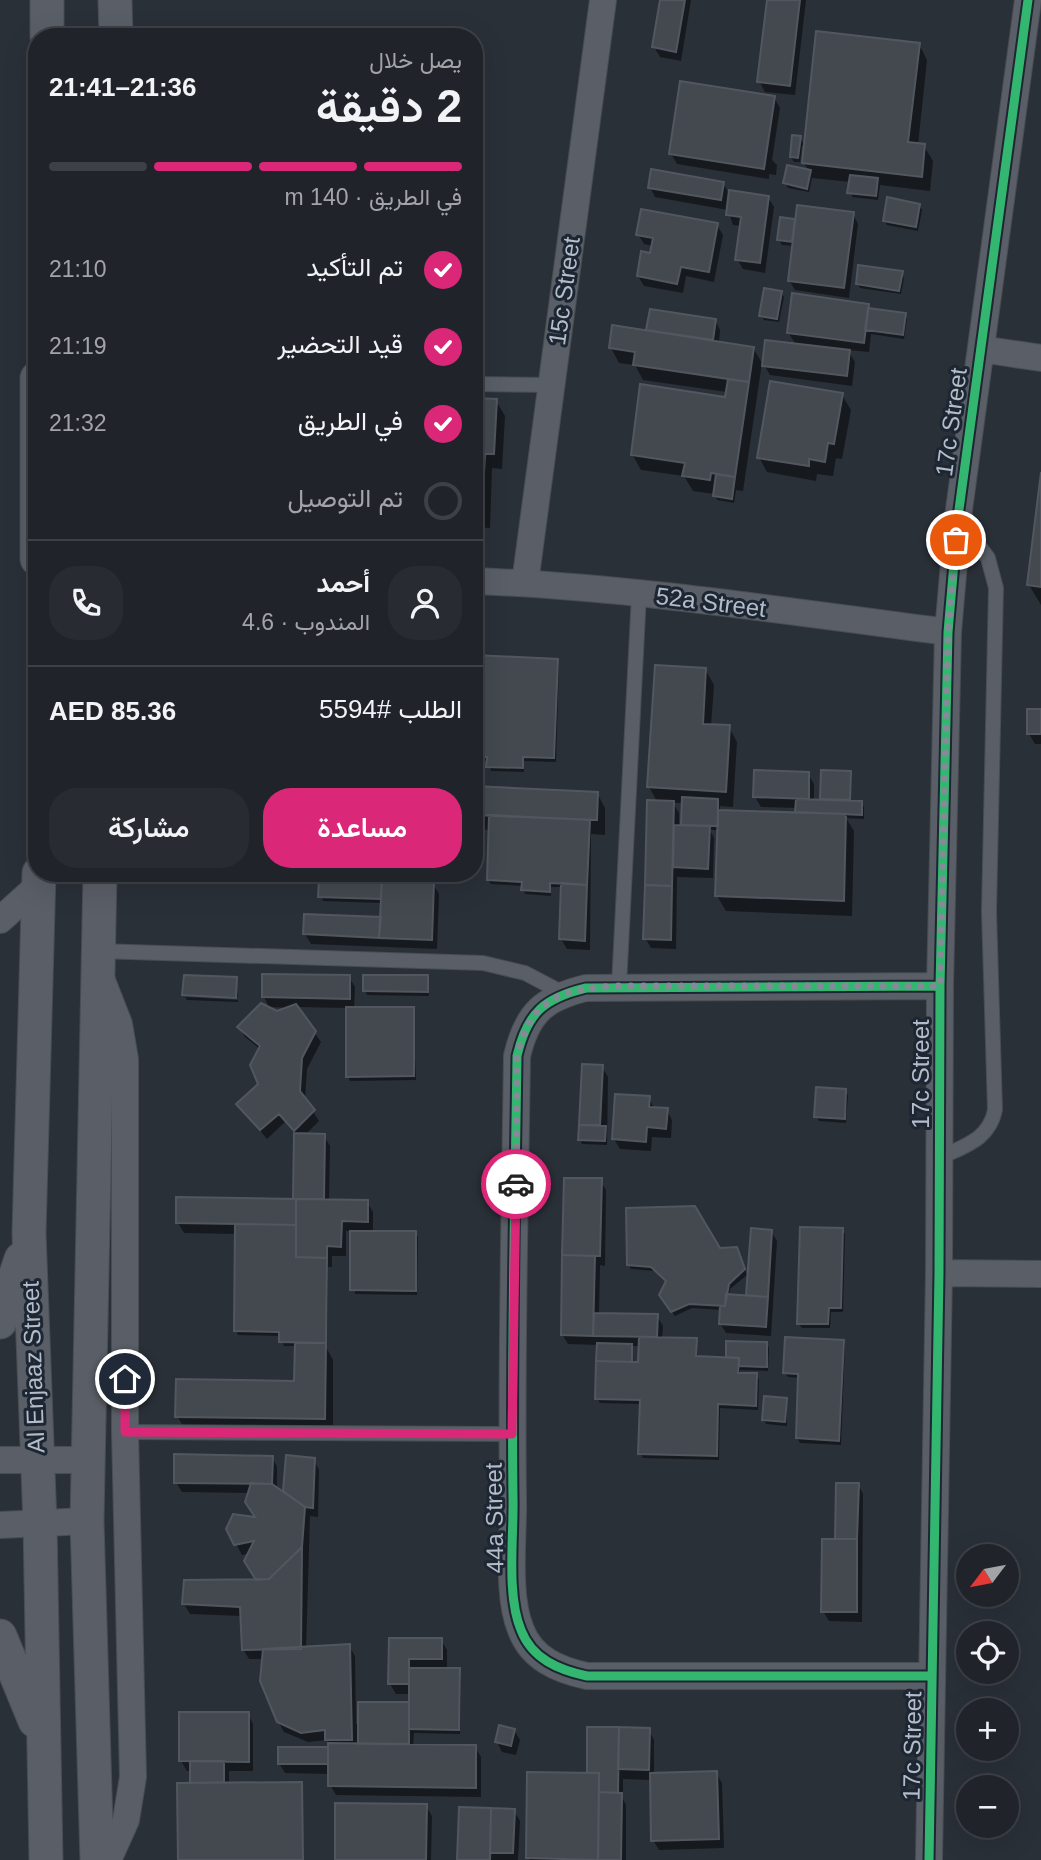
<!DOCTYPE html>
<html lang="ar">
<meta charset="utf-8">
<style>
:root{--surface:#20242a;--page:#282c32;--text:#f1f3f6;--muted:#a2a4a8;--line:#3d4147;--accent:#db2777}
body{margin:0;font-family:Helvetica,Vazirmatn,sans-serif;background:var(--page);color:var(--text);direction:rtl;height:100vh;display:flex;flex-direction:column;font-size:26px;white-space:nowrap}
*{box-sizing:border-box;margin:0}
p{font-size:23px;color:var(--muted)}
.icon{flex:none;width:38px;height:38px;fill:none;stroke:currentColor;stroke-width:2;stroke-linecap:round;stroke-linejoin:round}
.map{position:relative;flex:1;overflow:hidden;direction:ltr}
.drawer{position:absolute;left:28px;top:28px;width:455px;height:854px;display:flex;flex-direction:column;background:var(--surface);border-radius:28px;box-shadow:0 7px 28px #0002,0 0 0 2px var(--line);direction:rtl}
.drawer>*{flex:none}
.needle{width:46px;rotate:238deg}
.tools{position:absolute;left:956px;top:1544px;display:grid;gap:14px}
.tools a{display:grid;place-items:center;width:63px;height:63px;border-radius:50%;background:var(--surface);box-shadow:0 7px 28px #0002,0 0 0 2px var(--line);font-size:35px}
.pin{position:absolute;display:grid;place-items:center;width:60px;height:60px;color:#fff;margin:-30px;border:4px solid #fff;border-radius:50%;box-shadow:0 2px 7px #0007}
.courier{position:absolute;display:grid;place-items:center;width:70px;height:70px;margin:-35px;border:5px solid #db2777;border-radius:50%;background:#fff;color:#222;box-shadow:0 2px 9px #0007}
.headline em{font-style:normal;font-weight:600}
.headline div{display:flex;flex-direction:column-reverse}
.headline{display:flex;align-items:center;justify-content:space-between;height:119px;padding:0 21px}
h1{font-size:46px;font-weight:600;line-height:52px}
.bar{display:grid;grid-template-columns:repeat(4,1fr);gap:10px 7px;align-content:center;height:84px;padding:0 21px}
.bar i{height:9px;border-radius:5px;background:var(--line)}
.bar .current{background:var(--accent)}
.bar p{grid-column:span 4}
.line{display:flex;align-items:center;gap:18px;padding:0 21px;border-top:2px solid var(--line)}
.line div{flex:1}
.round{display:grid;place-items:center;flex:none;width:74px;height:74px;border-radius:28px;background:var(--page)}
ol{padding:0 21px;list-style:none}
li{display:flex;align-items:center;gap:21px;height:77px}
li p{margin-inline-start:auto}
li .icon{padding:7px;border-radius:50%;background:var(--accent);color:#fff;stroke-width:4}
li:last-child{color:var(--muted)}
li i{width:38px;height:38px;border:4px solid var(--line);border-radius:50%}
.button{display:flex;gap:14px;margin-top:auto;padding:14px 21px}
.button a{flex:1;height:80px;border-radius:28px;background:var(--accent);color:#fff;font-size:28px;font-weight:600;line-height:80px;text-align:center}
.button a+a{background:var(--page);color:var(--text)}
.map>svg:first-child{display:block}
</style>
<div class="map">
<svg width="1041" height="1860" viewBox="0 0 1041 1860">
<rect width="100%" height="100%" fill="#2a3038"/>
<path fill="#0007" fill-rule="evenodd" d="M662,0H691L681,61L660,57L654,47Z
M769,0H806L795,95L765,92L759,81Z
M919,44L927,60L918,145L924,146L933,161L930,191L880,185L878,200L852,197L851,182L812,178L809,192L788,188L785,183L809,171L804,163Z
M774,97L780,108L772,160L777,165L776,175L769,174V179L677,164L671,154Z
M800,138L805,146H802L800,162H794L791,157Z
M723,183L728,192L768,197L774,207L765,273L743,269L737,259L742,226L733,225L728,210L655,197L650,187Z
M919,205L922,210L918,231L887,225L885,221Z
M853,214L858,224L849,298L795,290L789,280L794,246L782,245L779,240L794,220L796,225Z
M717,225L723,235L714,282L686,276L683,293L644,286L638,276L653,246L644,244L638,234Z
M901,273L904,278L901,294L860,288L857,283Z
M781,293L784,297L779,322L764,320L761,315Z
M868,305L870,310L905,315L907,319L904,339L871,334L869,352L848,350L855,362L852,386L770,375L764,365L796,345L788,332Z
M715,320L720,330L719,343L753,348L762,363L743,491L736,490L734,503L717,500L715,494L693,491L684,476L641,470L632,454L726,399L727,392L643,380L635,365L619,363L611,348L650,333L648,330Z
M842,395L851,410L842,459L836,458L833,476L817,474L816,481L767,472L759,457Z
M474,400L496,401L505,416L502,469L492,468L490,528L474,527Z
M1041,486V605L1029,585Z
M474,657L557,661L559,665L556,762L524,761V772L491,771L489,761L474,760Z
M705,669L714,685L711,726L729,727L737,742L733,807L720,806V812L799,815L797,808L761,807L755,797L808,774L814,784V801H821L822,772L850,773L851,802L861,803L864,807V819L846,818L854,831L852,916L726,911L717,896L719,830H710L714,838L713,878L677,877L676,949L651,948L645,938L658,803L649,787ZM673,803H683V827H679V813Z
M1041,711V744H1035L1029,734Z
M474,788L597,793L605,808V835L591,834L590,950L567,949L561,939L563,887H551V896L525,894L523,886L491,884L488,880L490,830L479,829L477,871H474Z
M292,873H384V881L433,884L439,894L437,949L311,944L305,934L382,919L383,903L323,901L321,882L294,881Z
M349,977L355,987L354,1009H413L416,1080L350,1081L348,1076V1008L296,1007L321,1042L307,1069L305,1099L319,1121L305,1135L324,1136L330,1146L329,1201L367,1202L373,1212V1232L415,1233L418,1237L417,1295L355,1294L352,1231H346V1256H332V1267H328L327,1349L333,1360V1434L186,1431L177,1416L296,1383V1346H284L281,1336L238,1335L236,1330L237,1234L184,1233L178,1223L295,1200V1134L285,1122L267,1139L238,1104L260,1085V1049L245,1037L239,1027L292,1008L269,1007L264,997Z
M427,977L429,996L367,995L365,990Z
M236,979L238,997L184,994Z
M185,997L238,1000V1002L187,1000Z
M584,1065L602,1067L608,1077L607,1145L582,1144L580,1139Z
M845,1091L848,1095L846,1123L819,1121L816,1116Z
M649,1098L654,1108L667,1110L672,1120L671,1138L652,1137L651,1151L620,1149L614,1139Z
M566,1179L600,1180L606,1190L605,1266L600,1265L599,1315L657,1316L663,1326L662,1339L696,1340L698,1358L728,1359V1343H766L769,1348L768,1371L740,1370V1374L756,1375L759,1379L758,1410L720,1408L719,1460L643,1458L640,1453L641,1404L600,1403L597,1398L599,1345L568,1344L562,1334ZM632,1346H640V1364H634Z
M753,1230L771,1231L777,1241L771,1336L726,1333L720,1323L721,1310L692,1308L675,1316L663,1300L667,1282L655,1271L631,1269L629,1265L719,1250L738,1254L747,1275L730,1289L729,1296L748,1297Z
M842,1230L845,1234L843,1312H831L830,1328H802L799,1324Z
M843,1341L845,1346L841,1445L800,1443L797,1438L800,1378L788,1377L785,1373Z
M786,1399L787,1426L766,1424L764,1420Z
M272,1457L277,1467V1489L284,1494L287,1457L314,1460L319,1470L318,1517L310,1516L306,1650L349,1646L355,1656L356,1724H360L411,1709V1694H396L390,1684L391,1639L441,1640L447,1650V1670H458L461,1675L460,1734L414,1733L413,1746L475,1747L481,1757V1797L336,1795L330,1785V1774L285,1773L279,1763L330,1749L327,1740L308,1742L284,1732L278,1721L264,1659H249L243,1649L242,1616L190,1614L184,1604L259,1582L250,1553L242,1555L228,1529L258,1519L250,1493L182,1492L176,1482Z
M858,1484L863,1494L862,1622L829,1621L823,1611L837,1541Z
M248,1714L253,1724V1771H229V1784H301L304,1860H180L192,1784V1771H187L181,1761Z
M514,1730L520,1740L516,1755L502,1752L497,1742Z
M649,1730L654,1740V1775L716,1773L722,1783L724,1848L659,1850L653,1840L652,1780L623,1779V1799L626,1805V1860H529L588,1775Z
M426,1806L432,1816L431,1860H336Z
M514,1811L520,1821L518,1860H459Z"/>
<path fill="#444950" stroke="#52575f" stroke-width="2" d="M660,0H685L676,52L652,47Z
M767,0H800L790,86L757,82Z
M816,31L920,43L908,142L925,144L922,177L802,163Z
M680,81L775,96L764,169L669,154Z
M792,135L801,136L798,158L790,157Z
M787,165L811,170L807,189L783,183Z
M651,169L724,182L721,200L648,188Z
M850,175L878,178L876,196L847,193Z
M729,190L769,196L760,263L735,260L741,217L726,215Z
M887,197L920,204L916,227L883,221Z
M797,205L854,212L844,288L788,281Z
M641,209L718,223L709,272L681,267L677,284L637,276L641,251L650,253L653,238L636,235Z
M780,217L795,219L792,242L777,240Z
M858,265L903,271L899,291L856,284Z
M764,288L782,291L777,319L759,316Z
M792,293L869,304L864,343L787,333Z
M868,308L906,313L903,335L865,330Z
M650,309L716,319L713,340L646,330Z
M612,325L754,347L749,382L633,365L635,352L609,348Z
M765,340L850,350L847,376L762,366Z
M728,379L749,382L735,477L711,473L710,480L682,476L685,463L631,455L640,384L725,397Z
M770,381L843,393L834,444L828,443L825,462L809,459V466L757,458Z
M474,398L497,399L494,454H485L482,513H474Z
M1041,472V587L1027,585Z
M716,474L735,477L732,499L713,496Z
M474,655L558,659L554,758L523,757V768L486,767L487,757L474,756Z
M655,665L706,668L703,724L730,725L726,792L647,787Z
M1027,709H1041V734H1027Z
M754,770L809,772V799L753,797Z
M821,770L851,771L850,800L820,799Z
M474,786L598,792L597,820L474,815Z
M682,797L718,799V826L681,825Z
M796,799L862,801V815L795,812Z
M647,800L674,801L672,886L645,885Z
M718,810L846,814L844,901L715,896Z
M489,815L590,820L587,885L550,883V892L521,890L522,882L487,880Z
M674,825L710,826L708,869L673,867Z
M290,873H382L381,899L318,897L319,878L290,877Z
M382,879L434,882L432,940L379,938Z
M561,883L587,885L585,941L559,939Z
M645,885L672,886L671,940L643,939Z
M304,914L381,917L379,938L303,934Z
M262,974L350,975V999L262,997Z
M184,975L237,977L236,998L182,995Z
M363,975H428V992L363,991Z
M261,1003L277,1011L296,1004L316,1031L302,1058L300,1091L315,1110L294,1131L279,1114L260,1130L236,1104L258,1084L250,1065L260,1046L237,1027Z
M346,1007H414V1076L346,1077Z
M582,1064L603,1065L600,1125H579Z
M816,1087L846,1089L845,1119L814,1117Z
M615,1094L650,1096L649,1107L668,1108L666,1129L647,1127L646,1142L612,1139Z
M579,1125L606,1126L605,1141L578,1140Z
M294,1133L325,1134L324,1199H293Z
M564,1178H602L600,1256L562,1255Z
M176,1197L296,1199V1225L176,1223Z
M296,1199L368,1200V1222L342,1221L341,1247L327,1246V1258L296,1257Z
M695,1206L720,1248L737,1247L745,1269L729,1284L725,1306L689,1304L671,1312L659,1295L666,1281L651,1267L627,1265L626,1208Z
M235,1224L296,1225V1257L327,1258L326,1343L279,1342V1332L234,1331Z
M800,1227L843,1228L841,1308H829L828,1324H797Z
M751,1228L772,1230L768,1297L746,1295Z
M350,1231H416V1291L350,1290Z
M562,1255L595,1256L593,1336L561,1335Z
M726,1294L768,1297L766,1327L719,1324L720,1306H725Z
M594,1313L658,1314L657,1337L593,1336Z
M639,1337L697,1338L696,1356L739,1358L738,1373H757L756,1406L718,1404L717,1456L638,1454L640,1400L595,1399L596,1361L638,1362Z
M785,1337L844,1340L839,1441L796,1438L798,1374L783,1373Z
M726,1341L767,1342V1367L739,1366V1358L726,1357Z
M295,1343H326L325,1419L175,1417L176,1379L294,1381Z
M597,1343L632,1344V1362L596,1361Z
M764,1396L787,1398L785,1422L762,1420Z
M174,1454L273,1456L272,1484L174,1483Z
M286,1455L315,1458L313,1508L305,1507L283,1491Z
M251,1483L272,1484L305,1507L302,1547L269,1579L256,1580L244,1561L254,1541L234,1545L226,1529L233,1514L255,1517L245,1502Z
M836,1483H859L857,1539H835Z
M822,1539H857V1612H821Z
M302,1547L301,1649L242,1650L240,1607L182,1604L184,1580L269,1579Z
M389,1638H442V1659H409V1684H388Z
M350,1644L352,1740H325V1730L301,1733L277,1722L260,1681L263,1649Z
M409,1668H460L459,1730L409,1729Z
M358,1702H409V1744H358Z
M179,1712H249V1762L179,1761Z
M499,1725L515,1729L511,1746L495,1742Z
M587,1727H619L618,1793L599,1792V1773H587Z
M619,1727L650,1728L649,1770L618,1769Z
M328,1743L476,1745V1788L328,1786Z
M278,1747H328V1764H278Z
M190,1761H224V1783H190Z
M717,1771L719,1839L651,1841L650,1773Z
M527,1772L599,1773L598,1860L526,1858Z
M302,1782L303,1860H178L177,1783Z
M599,1792L622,1793L621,1860H598Z
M335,1803L427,1804L426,1860H335Z
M459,1807L491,1808L490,1860H457Z
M491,1808L515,1809L513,1853H490Z"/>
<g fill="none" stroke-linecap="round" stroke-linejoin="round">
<g stroke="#484c53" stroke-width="16">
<path id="service" d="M474,384L551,385
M98,951L483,963L525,973L563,993
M619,986L639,594
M939,1158C964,1146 989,1140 995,1110L989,911L996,588L988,558L959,519
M125,1432L512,1434"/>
</g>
<g stroke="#484c53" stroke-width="28">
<path id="minor" d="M981,349L1041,358
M474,581C633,587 791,612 948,632
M525,583L603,0
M0,920L39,885
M101,978L119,1024L125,1059V1432L133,1777L126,1820L108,1860
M939,1273L1041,1274
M0,1460H89
M0,1525L87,1521
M932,1676H587C559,1670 532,1659 521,1630C506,1595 514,1535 513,1498C511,1350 515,1203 517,1056C527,1013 544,998 586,988L940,986
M929,1860L939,1273L940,986L948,632L958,517L1028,0"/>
</g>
<g stroke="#484c53" stroke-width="35">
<path id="tertiary" d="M115,0L116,37
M47,37V0
M37,378V559
M39,873L29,1233L40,1523L46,1860
M0,1322L21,1259
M0,1636L35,1721
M97,1860L87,1521L100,873"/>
</g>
<use href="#service" stroke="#5a5e66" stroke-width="14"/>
<use href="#minor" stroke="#5a5e66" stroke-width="26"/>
<use href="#tertiary" stroke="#5a5e66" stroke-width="33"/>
<g stroke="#1d2633" stroke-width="13">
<path id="cycleway" d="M932,1676H587C559,1670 532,1659 521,1630C506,1595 514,1535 513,1498C511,1350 515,1203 517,1056C527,1013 544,998 586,988L940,986
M929,1860L939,1273L940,986L948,632L958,517L1028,0"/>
</g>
<use href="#cycleway" stroke="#33b770" stroke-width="9"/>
</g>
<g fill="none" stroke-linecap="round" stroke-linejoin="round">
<path stroke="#848b96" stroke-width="7" stroke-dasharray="0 12.6" d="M516,1184L517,1056C531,996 564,988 620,986H940L948,632L956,540"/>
<path stroke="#db2777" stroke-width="9" d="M125,1379V1432L512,1434L516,1184"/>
</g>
<g text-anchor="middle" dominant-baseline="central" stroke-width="6" stroke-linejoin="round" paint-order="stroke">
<g font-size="24" fill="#b4bcc9" stroke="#1d2633">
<text transform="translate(564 291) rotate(-82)">15c Street</text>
<text transform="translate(951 422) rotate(-82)">17c Street</text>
<text transform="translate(711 602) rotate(7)">52a Street</text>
<text transform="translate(920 1074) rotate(-90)">17c Street</text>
<text transform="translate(33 1367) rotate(-92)">Al Enjaaz Street</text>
<text transform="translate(494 1518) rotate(-91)">44a Street</text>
<text transform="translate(912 1746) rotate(-89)">17c Street</text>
</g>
</g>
</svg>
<div class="tools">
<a><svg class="needle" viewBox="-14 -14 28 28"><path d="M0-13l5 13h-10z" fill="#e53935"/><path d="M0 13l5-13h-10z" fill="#a2a4a8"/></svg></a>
<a><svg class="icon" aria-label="locate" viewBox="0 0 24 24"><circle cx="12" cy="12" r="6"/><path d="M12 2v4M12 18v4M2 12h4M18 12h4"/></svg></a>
<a>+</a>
<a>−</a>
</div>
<div class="pin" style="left:956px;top:540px;background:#ea580c"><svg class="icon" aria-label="bag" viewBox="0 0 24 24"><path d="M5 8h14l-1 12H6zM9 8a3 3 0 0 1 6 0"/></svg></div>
<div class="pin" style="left:125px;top:1379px;background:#1f2937"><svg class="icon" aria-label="home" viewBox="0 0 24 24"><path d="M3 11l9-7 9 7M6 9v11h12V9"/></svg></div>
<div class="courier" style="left:516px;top:1184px"><svg class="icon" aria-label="car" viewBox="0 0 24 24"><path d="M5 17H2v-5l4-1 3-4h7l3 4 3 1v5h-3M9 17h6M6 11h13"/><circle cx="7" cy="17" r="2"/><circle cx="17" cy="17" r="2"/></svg></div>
<section class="drawer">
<div class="headline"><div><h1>2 دقيقة</h1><p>يصل خلال</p></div><em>21:36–21:41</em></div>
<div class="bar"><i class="current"></i><i class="current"></i><i class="current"></i><i></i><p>في الطريق · 140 m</p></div>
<ol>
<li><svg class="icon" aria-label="check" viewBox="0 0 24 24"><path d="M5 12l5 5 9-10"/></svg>تم التأكيد<p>21:10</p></li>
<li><svg class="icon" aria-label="check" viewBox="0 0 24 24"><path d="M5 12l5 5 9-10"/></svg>قيد التحضير<p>21:19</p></li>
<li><svg class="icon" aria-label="check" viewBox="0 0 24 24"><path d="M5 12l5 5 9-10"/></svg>في الطريق<p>21:32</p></li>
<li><i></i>تم التوصيل</li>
</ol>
<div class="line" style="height:126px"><a class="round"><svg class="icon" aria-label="person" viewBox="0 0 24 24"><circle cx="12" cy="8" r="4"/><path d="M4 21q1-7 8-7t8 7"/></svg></a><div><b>أحمد</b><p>المندوب · 4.6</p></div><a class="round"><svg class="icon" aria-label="phone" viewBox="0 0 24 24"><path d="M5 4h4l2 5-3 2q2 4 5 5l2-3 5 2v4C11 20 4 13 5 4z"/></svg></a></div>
<div class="line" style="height:91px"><div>الطلب #5594</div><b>AED 85.36</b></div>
<div class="button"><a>مساعدة</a><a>مشاركة</a></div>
</section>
</div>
